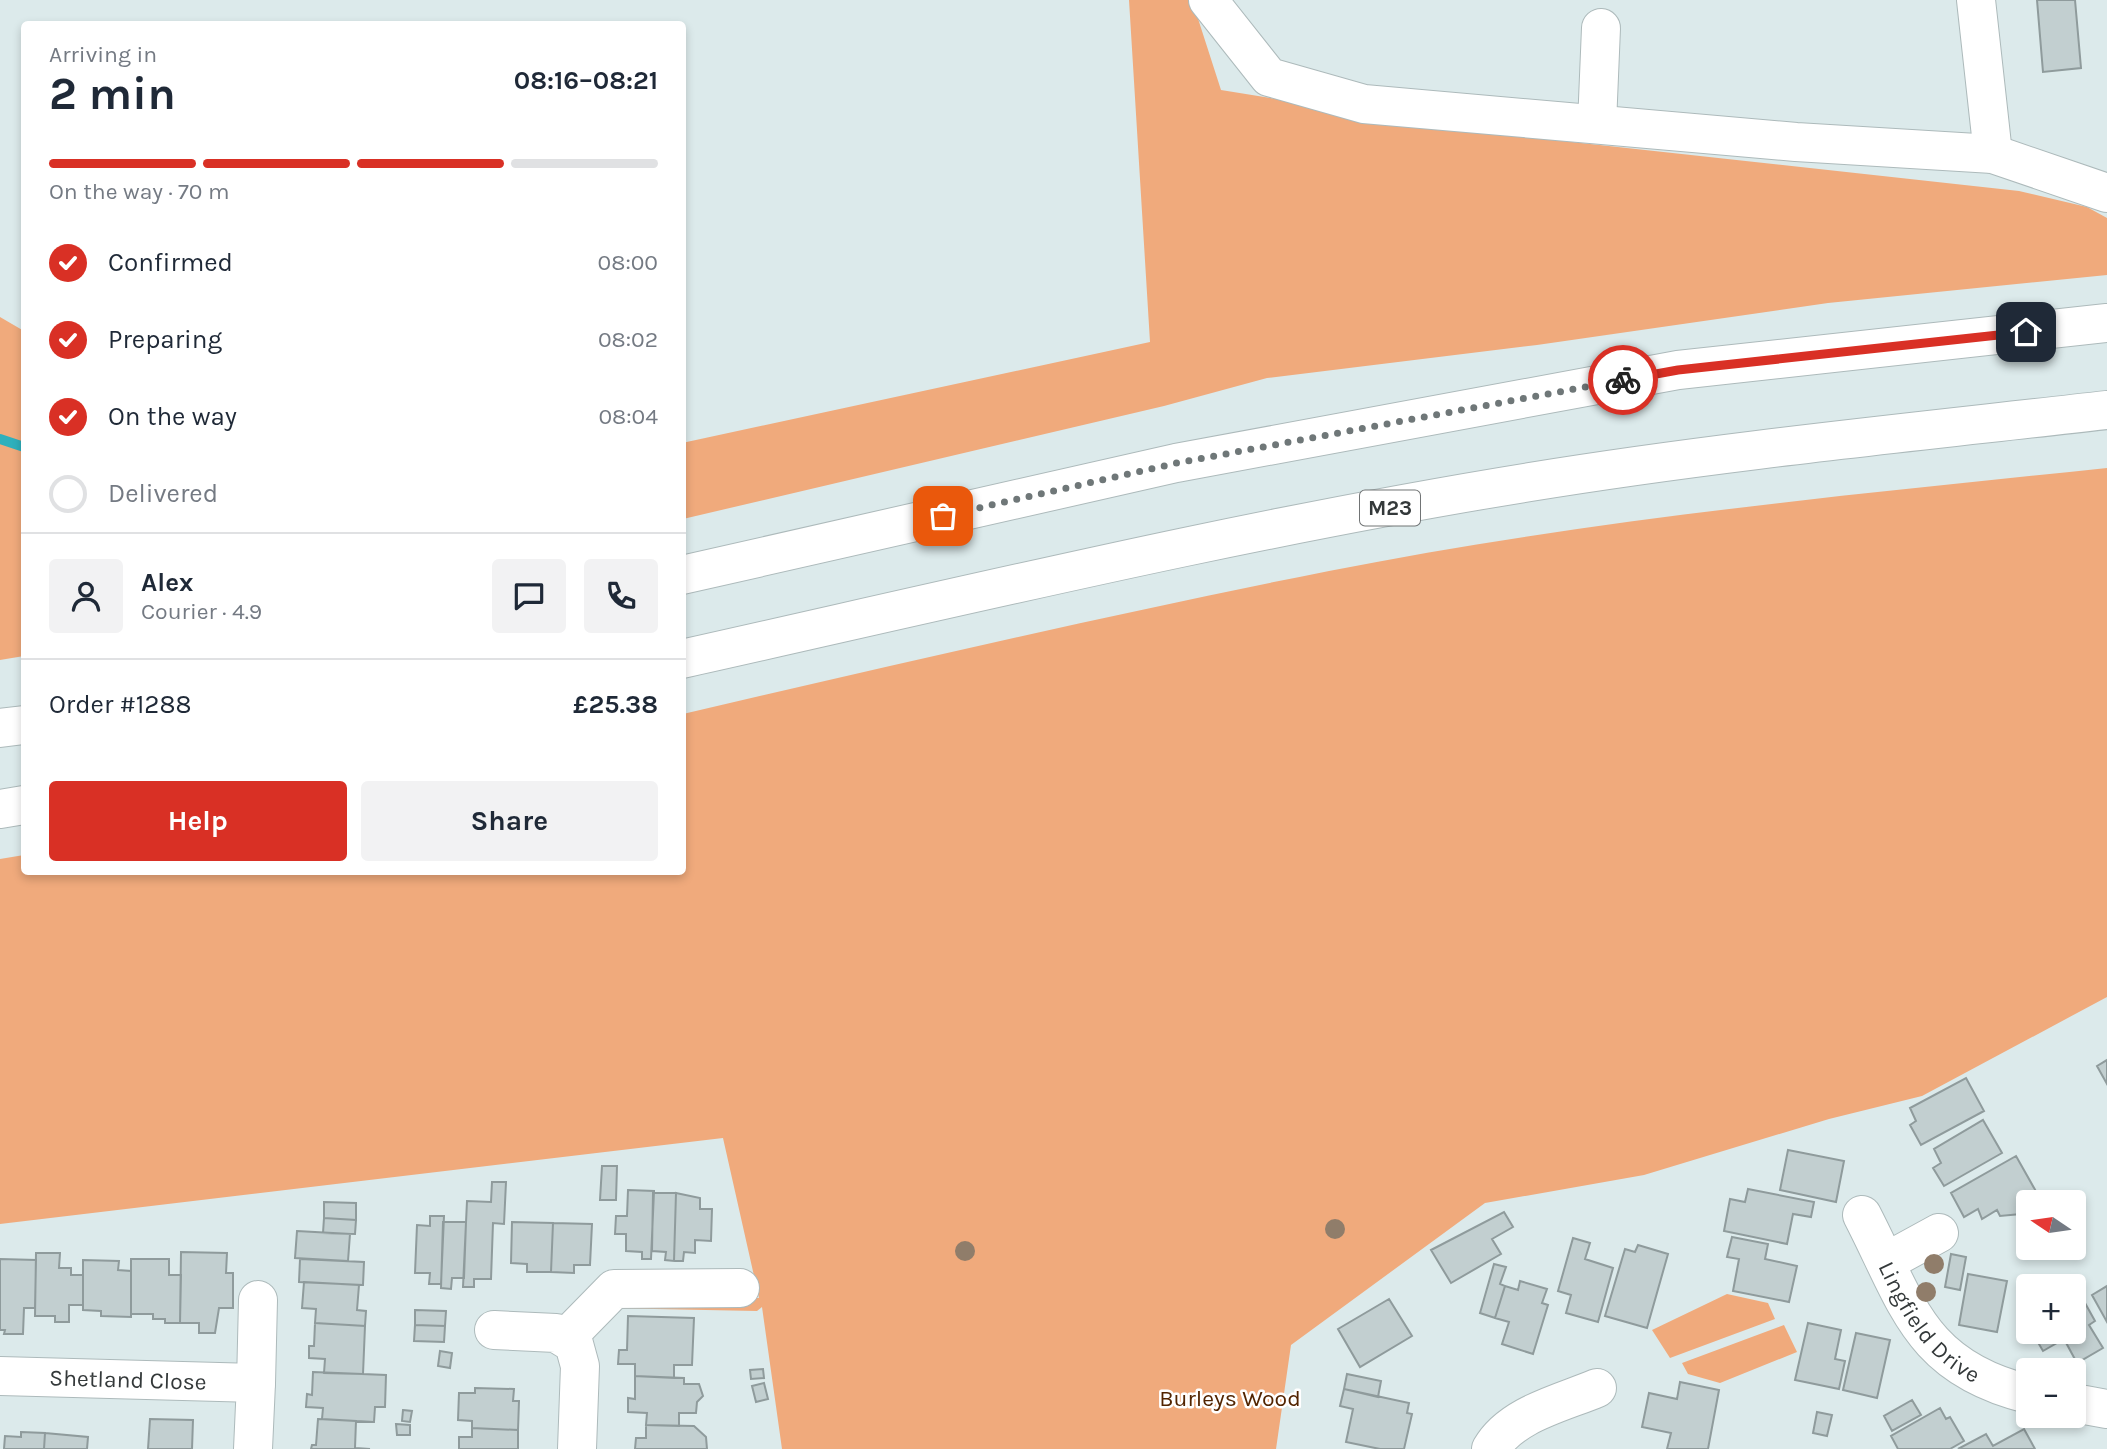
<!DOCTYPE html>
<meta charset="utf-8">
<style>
:root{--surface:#fff;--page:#f2f2f3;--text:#1f2937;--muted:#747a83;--line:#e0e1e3;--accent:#d93025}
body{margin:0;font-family:Karla,sans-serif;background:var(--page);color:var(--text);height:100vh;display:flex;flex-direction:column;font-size:26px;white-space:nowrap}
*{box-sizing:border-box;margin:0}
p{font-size:23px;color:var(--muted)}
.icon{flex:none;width:38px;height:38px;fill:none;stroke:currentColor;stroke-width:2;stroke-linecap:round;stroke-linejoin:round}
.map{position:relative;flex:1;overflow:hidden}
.panel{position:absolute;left:21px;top:21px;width:665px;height:854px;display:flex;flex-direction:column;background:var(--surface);border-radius:7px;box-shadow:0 4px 10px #0003}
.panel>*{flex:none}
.needle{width:46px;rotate:283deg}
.controls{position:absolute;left:2016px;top:1190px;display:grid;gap:14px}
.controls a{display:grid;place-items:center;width:70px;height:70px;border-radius:7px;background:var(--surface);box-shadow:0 4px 10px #0003;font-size:35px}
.pin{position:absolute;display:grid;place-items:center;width:60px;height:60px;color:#fff;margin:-30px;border-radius:14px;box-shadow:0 4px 10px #0006}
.courier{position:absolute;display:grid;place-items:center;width:70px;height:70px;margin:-35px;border:5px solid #d93025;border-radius:50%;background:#fff;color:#222;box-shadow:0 2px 9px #0007}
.head em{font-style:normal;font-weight:700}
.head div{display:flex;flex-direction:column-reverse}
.head{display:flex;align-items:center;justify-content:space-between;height:119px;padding:0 28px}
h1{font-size:46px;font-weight:700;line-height:52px}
.bar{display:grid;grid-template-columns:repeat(4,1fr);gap:10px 7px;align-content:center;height:84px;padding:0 28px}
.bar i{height:9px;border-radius:5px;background:var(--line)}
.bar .on{background:var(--accent)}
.bar p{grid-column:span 4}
.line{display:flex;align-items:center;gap:18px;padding:0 28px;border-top:2px solid var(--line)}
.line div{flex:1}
.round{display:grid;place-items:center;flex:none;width:74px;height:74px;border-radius:7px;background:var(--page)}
ol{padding:0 28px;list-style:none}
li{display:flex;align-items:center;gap:21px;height:77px}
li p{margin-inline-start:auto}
li .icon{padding:7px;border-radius:50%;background:var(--accent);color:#fff;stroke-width:4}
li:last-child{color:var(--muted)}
li i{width:38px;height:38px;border:4px solid var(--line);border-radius:50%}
.button{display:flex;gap:14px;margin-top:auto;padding:14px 28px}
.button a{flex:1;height:80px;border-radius:7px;background:var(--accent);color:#fff;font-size:28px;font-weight:700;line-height:80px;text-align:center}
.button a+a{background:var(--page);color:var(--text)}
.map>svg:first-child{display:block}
</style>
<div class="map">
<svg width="2107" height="1449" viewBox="0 0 2107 1449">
<rect width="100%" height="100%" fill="#dceaeb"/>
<path fill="#f0aa7c" d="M1129,0H1192L1221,90L1480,132L2019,191L2087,207L2107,218V275L1828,303L1537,345L1267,378L1164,406L683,519L682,443L1150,342Z
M0,317L24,331V656L0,660Z
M2107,468V997L1922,1096L1829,1119L1644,1175L1485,1203L1291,1345L1276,1449H782L762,1307L757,1311L603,1308L624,1296L759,1298L723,1138L0,1224V859L24,855V872H682L683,714C897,664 1112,614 1329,571C1586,520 1847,495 2107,468Z
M1727,1294L1768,1303L1775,1319L1670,1358L1652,1330Z
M1784,1325L1797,1352L1720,1383L1688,1374L1682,1363Z"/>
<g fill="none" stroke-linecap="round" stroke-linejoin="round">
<path stroke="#2fb0bc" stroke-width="10" d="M0,439L24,447"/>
</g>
<path fill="#c2cfd0" stroke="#8f9b9c" stroke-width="2" d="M2037,0H2075L2081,68L2043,72Z
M2107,1060V1084L2097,1066Z
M1966,1078L1984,1111L1921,1145L1910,1125L1916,1121L1910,1108Z
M1983,1120L2002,1153L1944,1186L1933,1168L1941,1163L1934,1149Z
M1788,1150L1844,1161L1836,1202L1780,1190Z
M2016,1156L2042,1202H2028V1210L2021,1214L2000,1216L1997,1210L1982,1219L1978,1209L1964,1217L1951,1193Z
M602,1166H617L616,1200H600Z
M492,1182H506L504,1224L493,1223L491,1279H474V1287H463L467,1201L491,1202Z
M1748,1189L1814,1202L1811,1217L1793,1214L1787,1244L1724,1231L1730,1199L1745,1202Z
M628,1190L654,1191L651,1259H642V1252L626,1251V1234H615L616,1216H627Z
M653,1193H676L674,1261L665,1260L666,1252L652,1251Z
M676,1193L700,1198V1209H712L711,1241L695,1240V1253L684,1252L683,1261H674Z
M324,1202L356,1203V1220L324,1218Z
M1504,1212L1513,1227L1492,1239L1501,1254L1451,1283L1431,1250Z
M430,1216H444L441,1284H429L430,1273H415L417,1225L430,1226Z
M324,1218L356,1220L355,1234L323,1233Z
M443,1222H466L464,1278H452L451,1289L441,1288Z
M512,1222L553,1223L551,1272H527V1264L511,1263Z
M553,1223L592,1224L590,1265H574V1273L551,1272Z
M297,1231L350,1234L348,1261L295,1258Z
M1732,1237L1768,1244L1765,1259L1797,1266L1789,1302L1733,1291L1739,1259L1727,1257Z
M1573,1238L1590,1243L1585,1259L1613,1268L1598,1322L1566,1313L1571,1295L1558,1291Z
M1638,1245L1668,1254L1647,1328L1605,1316L1625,1249L1635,1252Z
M181,1252L227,1253L226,1273H233V1308H219L215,1333H199V1323H180Z
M36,1253H60L59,1268H71V1275H83V1305H69V1322H55V1316H35Z
M1951,1254L1966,1257L1960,1290L1945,1287Z
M0,1259L36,1260L35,1308H24L23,1334H4L5,1330H0Z
M131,1259H169V1275H181L180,1323H165V1319H153V1314H131Z
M300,1259L364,1262L363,1285L299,1282Z
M83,1260L119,1261L118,1270L131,1271V1317L101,1316V1311L83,1310Z
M1494,1264L1506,1267L1500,1284L1505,1286L1495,1318L1480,1313Z
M1968,1274L2007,1281L1997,1332L1959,1325Z
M1520,1281L1547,1289L1542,1303L1548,1305L1533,1354L1502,1344L1509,1322L1495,1318L1505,1286L1518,1290Z
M304,1282L359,1285L357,1310L366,1311L365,1326L315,1323L316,1309L302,1308Z
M2075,1285L2095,1321L2089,1325L2103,1348L2077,1363L2064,1339L2043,1351L2032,1332H2074L2072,1286Z
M2107,1286V1322L2092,1295Z
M1389,1299L1412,1336L1360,1367L1338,1329Z
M415,1310L446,1311L445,1326L415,1325Z
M628,1316L694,1318L692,1365H674V1378L635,1376V1364H618L619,1350H627Z
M315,1323L365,1326L363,1374L324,1373L325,1359L309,1358V1346H314Z
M1808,1323L1841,1330L1835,1359L1845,1361L1839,1389L1795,1380Z
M415,1325L445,1326L444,1342L414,1341Z
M1856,1333L1890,1340L1877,1398L1843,1390Z
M440,1351L452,1353L450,1368L438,1366Z
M763,1369L764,1378L751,1379L750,1370Z
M313,1372L386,1375L385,1407H375L374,1422L322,1419L323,1408L306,1407L307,1394L312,1395Z
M1347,1374L1381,1381L1378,1397L1344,1389Z
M635,1376L684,1378V1384H699L703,1396L697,1402L696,1413H679V1426L646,1425L647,1413L628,1412V1398L635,1399Z
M1680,1382L1719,1390L1708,1449H1667L1671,1433L1642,1427L1649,1393L1677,1399Z
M764,1383L768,1399L756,1402L752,1386Z
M475,1388L514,1389L513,1401H519L518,1430L472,1428V1421L458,1420L459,1393H475Z
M1344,1389L1409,1403L1407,1413L1412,1414L1404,1449H1380L1346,1442L1353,1409L1340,1406Z
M1912,1400L1921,1415L1892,1431L1884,1416Z
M1940,1408L1946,1419L1950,1417L1964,1441L1950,1449H1898L1891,1436Z
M403,1410L412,1411L410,1422L402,1421Z
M1817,1412L1832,1415L1827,1436L1813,1433Z
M150,1419L193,1420L192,1449H148Z
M318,1419L356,1421L355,1448L370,1449H311L312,1445H316Z
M396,1424L410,1425V1435H397Z
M646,1425L694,1426L706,1437L707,1449H635L636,1438H646Z
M472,1428L518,1430V1449H459V1437H472Z
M2024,1429L2035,1449H1958L1986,1434L1993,1446Z
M21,1432L45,1433L44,1449H4L5,1436L21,1437Z
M45,1433L88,1437L87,1449H44Z"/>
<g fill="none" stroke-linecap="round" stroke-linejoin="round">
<g stroke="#adbabb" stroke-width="40">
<g id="minor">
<path d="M1208,0L1269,77L1364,104L1796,142L1993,154L2107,193"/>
<path d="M1976,0L1993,154"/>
<path d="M1597,124L1601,28"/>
<path id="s1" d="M1862,1215C1908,1304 1919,1367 2028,1394"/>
<path d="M1886,1262L1939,1233"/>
<path d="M494,1330L556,1333L574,1344L580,1366L577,1449"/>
<path d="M567,1337L614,1289L740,1288"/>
<path id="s2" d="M0,1376L256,1383L253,1449"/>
<path d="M256,1383L258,1300"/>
<path d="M2074,1403L2107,1409"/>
<path d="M1491,1449C1511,1414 1562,1403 1597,1388"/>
</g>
</g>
<g stroke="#adbabb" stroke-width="40">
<path id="highway" d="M682,575L1176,463L1678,370L2107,323
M682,659C964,596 1245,528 1530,482C1721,451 1915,432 2107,410
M0,728L24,725
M0,809L24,805"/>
</g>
<use href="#minor" stroke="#fff" stroke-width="38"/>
<use href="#highway" stroke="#fff" stroke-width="38"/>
</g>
<g fill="#907d6a">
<circle cx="1335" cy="1229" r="10"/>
<circle cx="965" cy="1251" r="10"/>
<circle cx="1934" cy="1264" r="10"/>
<circle cx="1926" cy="1292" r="10"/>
</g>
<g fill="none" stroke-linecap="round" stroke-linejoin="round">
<path stroke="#6f7778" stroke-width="7" stroke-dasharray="0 12.6" d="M943,516L1177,463L1623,380"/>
<path stroke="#d93025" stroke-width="9" d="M1623,380L1678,370L2026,332"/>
</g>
<g text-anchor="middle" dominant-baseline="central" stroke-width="5" stroke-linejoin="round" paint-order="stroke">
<rect fill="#fff" stroke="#717475" stroke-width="2" x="1360" y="490.5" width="60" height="35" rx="5"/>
<g font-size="21" font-weight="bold" fill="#34393a">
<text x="1390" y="508">M23</text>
</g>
<g font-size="23" fill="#34393a" stroke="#fff">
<text stroke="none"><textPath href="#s1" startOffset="128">Lingfield Drive</textPath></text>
<text stroke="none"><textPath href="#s2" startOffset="128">Shetland Close</textPath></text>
</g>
<g font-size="23" fill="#522400" stroke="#fff">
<text x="1230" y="1398">Burleys Wood</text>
</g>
</g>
</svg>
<div class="controls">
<a><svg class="needle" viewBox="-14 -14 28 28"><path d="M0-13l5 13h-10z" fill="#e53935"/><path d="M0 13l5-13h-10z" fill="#747a83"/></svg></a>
<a>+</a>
<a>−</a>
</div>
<div class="pin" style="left:943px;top:516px;background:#ea580c"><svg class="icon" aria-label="bag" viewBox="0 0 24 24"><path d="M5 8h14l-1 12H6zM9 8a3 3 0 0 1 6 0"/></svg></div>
<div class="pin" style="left:2026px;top:332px;background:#1f2937"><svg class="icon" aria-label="home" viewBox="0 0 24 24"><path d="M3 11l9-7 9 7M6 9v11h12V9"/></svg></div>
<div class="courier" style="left:1623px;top:380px"><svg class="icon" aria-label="bike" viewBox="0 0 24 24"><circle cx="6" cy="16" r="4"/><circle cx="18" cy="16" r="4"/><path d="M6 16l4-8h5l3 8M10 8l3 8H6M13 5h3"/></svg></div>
<section class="panel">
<div class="head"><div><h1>2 min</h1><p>Arriving in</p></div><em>08:16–08:21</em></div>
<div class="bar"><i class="on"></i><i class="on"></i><i class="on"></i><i></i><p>On the way · 70 m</p></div>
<ol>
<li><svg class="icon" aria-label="check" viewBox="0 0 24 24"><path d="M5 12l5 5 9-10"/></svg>Confirmed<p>08:00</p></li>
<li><svg class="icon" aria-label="check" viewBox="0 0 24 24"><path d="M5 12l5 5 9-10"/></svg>Preparing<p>08:02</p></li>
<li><svg class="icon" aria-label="check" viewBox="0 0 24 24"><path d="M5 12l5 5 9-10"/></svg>On the way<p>08:04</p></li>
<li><i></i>Delivered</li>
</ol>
<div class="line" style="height:126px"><a class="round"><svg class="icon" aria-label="person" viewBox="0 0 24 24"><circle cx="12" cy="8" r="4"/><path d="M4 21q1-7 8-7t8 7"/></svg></a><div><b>Alex</b><p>Courier · 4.9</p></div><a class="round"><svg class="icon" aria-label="chat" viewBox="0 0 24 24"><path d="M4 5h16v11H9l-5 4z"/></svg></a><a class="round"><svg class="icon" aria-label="phone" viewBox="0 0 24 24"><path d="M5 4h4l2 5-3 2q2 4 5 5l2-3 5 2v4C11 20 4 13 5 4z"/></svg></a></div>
<div class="line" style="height:91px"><div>Order #1288</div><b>£25.38</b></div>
<div class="button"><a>Help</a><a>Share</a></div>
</section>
</div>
